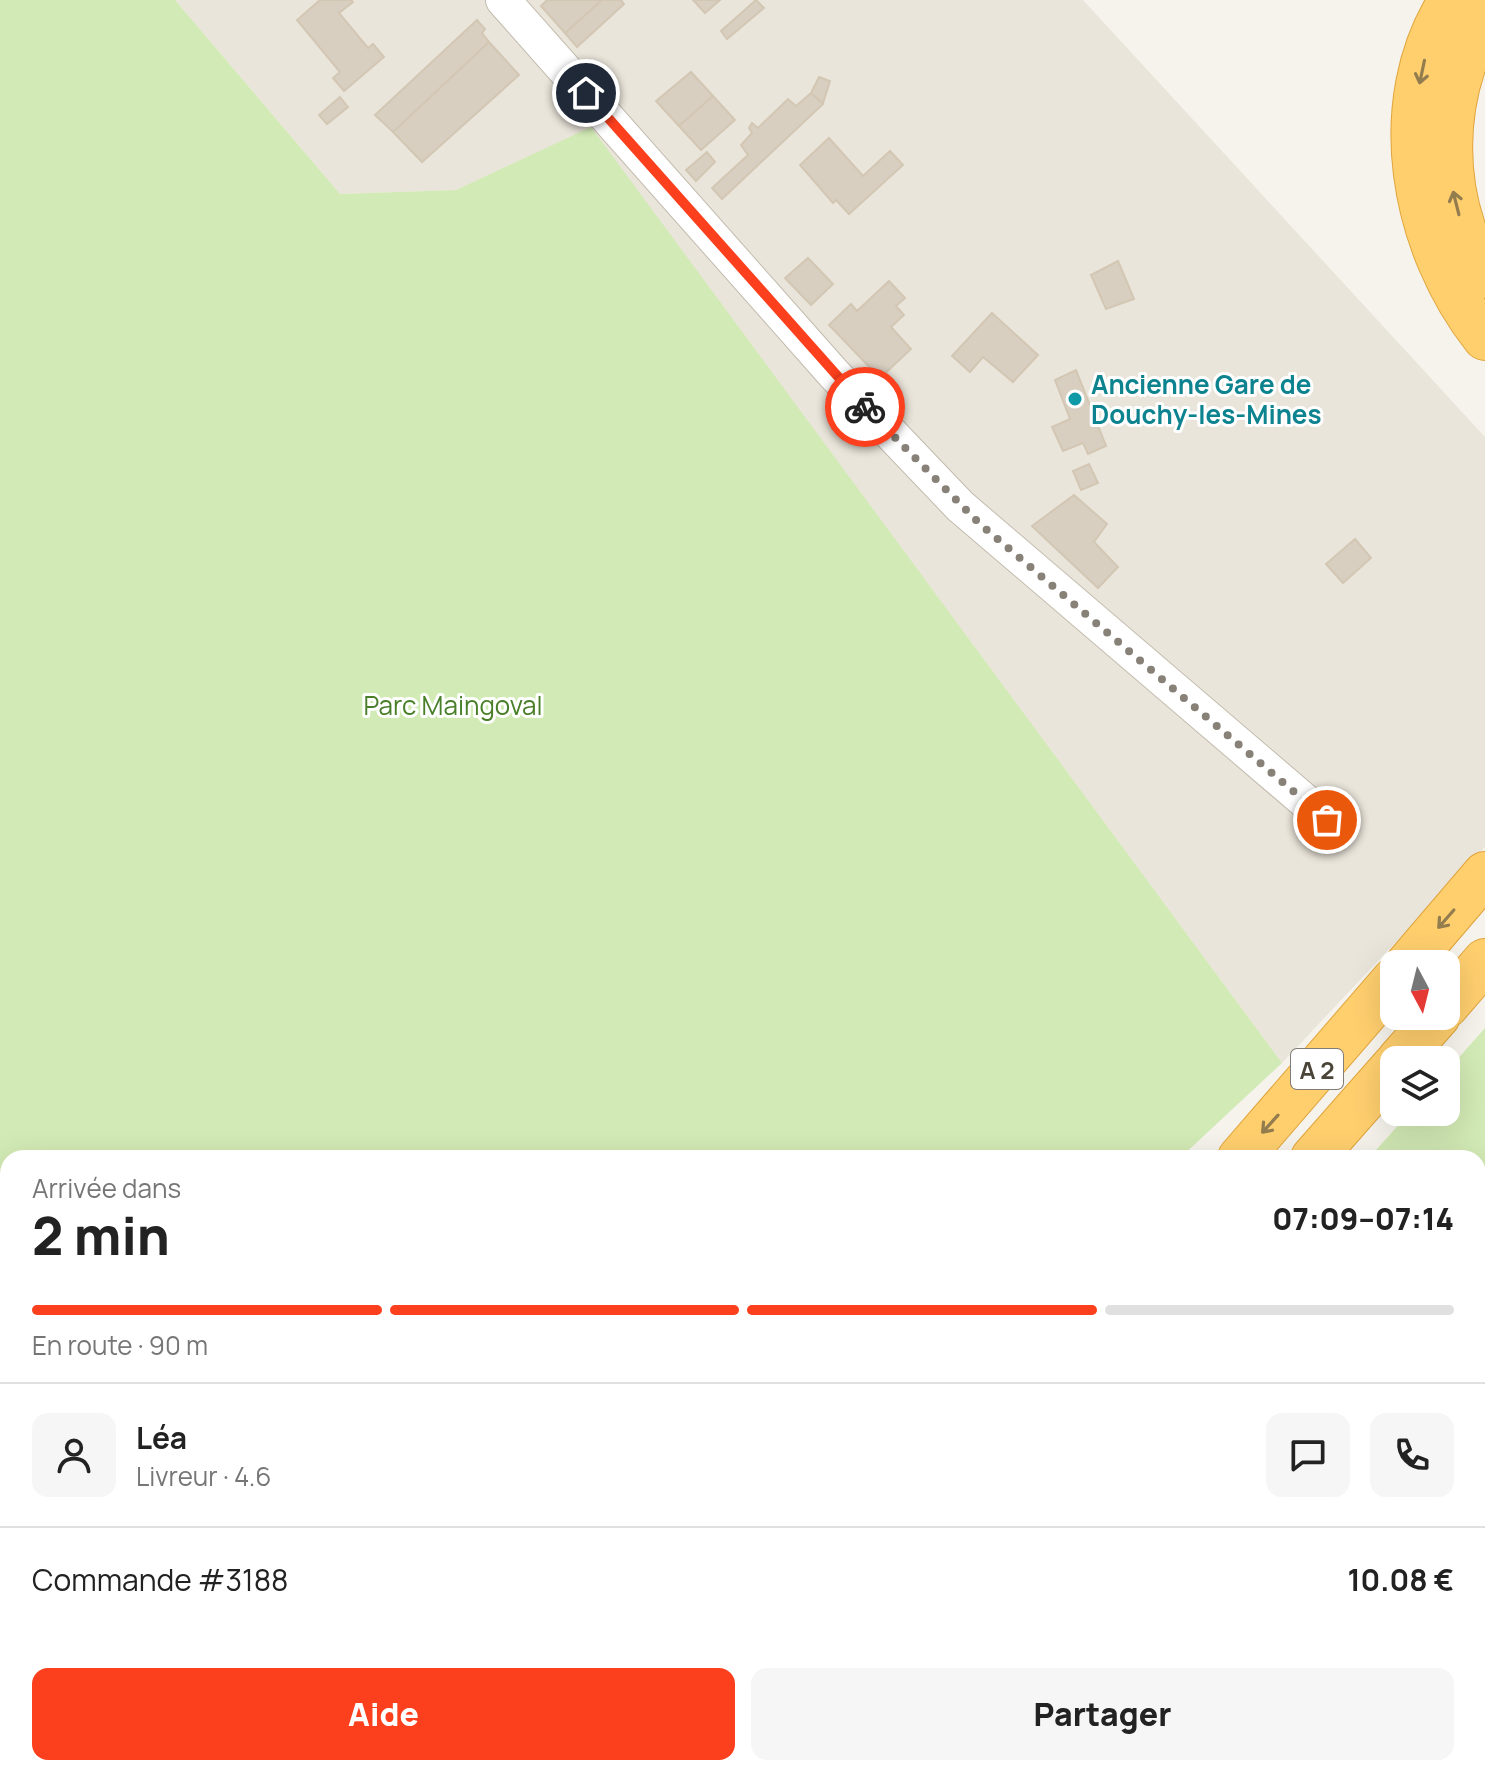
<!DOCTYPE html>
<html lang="fr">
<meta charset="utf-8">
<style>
:root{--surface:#fff;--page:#f6f6f6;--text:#222;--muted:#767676;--line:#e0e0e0;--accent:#fc3f1d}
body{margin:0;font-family:Manrope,sans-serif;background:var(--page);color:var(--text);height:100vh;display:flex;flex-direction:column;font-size:30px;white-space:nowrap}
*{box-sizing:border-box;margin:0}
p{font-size:26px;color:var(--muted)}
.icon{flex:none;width:44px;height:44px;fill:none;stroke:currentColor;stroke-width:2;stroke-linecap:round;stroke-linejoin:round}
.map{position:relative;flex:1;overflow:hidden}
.side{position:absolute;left:0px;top:1150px;width:1486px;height:626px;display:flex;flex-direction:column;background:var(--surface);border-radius:24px 24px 0 0;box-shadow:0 8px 32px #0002}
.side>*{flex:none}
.needle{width:52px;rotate:173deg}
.controls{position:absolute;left:1380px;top:950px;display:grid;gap:16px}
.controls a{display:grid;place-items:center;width:80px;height:80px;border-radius:16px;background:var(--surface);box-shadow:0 8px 32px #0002;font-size:40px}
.pin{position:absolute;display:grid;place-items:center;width:68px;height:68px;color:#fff;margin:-34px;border:4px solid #fff;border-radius:50%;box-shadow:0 2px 8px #0007}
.courier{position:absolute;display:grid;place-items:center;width:80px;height:80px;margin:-40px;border:6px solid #fc3f1d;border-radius:50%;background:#fff;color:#222;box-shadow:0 2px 10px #0007}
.summary em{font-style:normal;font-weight:800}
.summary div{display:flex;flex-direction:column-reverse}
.summary{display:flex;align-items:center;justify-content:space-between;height:136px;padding:0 32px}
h1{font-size:52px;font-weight:800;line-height:60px}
.bar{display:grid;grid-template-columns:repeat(4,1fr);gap:12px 8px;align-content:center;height:96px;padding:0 32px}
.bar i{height:10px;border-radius:6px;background:var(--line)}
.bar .selected{background:var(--accent)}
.bar p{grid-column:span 4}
.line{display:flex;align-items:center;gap:20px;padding:0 32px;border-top:2px solid var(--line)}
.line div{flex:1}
.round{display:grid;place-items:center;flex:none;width:84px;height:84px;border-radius:16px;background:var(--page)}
.button{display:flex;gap:16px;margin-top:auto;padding:16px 32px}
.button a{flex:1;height:92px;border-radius:16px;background:var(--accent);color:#fff;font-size:32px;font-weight:800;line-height:92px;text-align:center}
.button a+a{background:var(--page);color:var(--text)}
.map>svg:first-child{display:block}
</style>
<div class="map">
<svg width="1485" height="1775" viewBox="0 0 1485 1775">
<rect width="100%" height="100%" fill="#f6f3ec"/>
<path fill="#eae5da" d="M175,0H1083L1485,437V847L1282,1063L591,128L456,190L340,194Z"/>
<path fill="#d2eab5" d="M0,0H175L340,194L456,190L591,127L1282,1063L1180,1158H8V1768H521L514,1775H0Z
M1485,1028V1188L1478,1196V1158H1369L1410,1112H1446V1072Z
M1485,1298V1775H829L836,1768H1478V1302Z"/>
<path fill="#d8cfc1" stroke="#d3c7b4" stroke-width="2" d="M320,0H351L353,2L339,13L368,48L373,44L384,57L344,91L333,78L340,72L297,20Z
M547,0H602L565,33L541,6Z
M602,0H621L624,4L577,47L565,33Z
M693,0H720L705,13Z
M756,0L764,8L727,39L721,31Z
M477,20L485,29L482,33L489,42L393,132L375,115Z
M489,42L519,75L422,162L393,132Z
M691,72L713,96L679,126L656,101Z
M819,77L830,81L823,103L811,93Z
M811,93L823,104L722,199L712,188L748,155L741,145L752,133L749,128L752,123L758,128L788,99L796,106Z
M713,96L735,120L701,150L679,126Z
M340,97L348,107L327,124L319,115Z
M829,138L863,176L890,151L903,165L849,214L836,200L833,203L800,165Z
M707,152L715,162L696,181L686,170Z
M808,258L833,284L811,305L785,278Z
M1118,261L1134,299L1106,309L1091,275Z
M889,281L905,298L896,306L904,315L891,327L911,349L880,378L829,325L851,304L857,311Z
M992,313L1038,355L1013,382L983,357L970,372L952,356Z
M1076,370L1106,446L1088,454L1083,443L1063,451L1052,427L1070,419L1055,380Z
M1089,464L1098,483L1081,490L1073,471Z
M1074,495L1107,524L1094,542L1118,567L1098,588L1032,526Z
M1355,539L1371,558L1343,583L1326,564Z"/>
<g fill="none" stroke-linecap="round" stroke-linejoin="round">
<g stroke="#c2bbae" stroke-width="36">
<path id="street" d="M503,0L834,374L960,506L1327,820"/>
</g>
<g stroke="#e0a43c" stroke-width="46">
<path id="highway" d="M1451,0C1385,103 1412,246 1485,338
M1485,18C1439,98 1438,195 1485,276
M1408,964L1485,874
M1446,1006L1485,961
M1399,1060L1438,1016
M1240,1158L1394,980
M1313,1158L1394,1066
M1478,1271L1485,1267
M656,1775L663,1768
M736,1775L743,1768
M782,1775L789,1768"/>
</g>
<path stroke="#c4b79f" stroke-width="5" stroke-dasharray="4 4" stroke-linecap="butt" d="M1478,1433L1485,1430
M1082,1775L1087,1768"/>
<use href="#street" stroke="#fff" stroke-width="34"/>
<use href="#highway" stroke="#ffcf6e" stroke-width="44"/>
</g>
<defs><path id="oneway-shaft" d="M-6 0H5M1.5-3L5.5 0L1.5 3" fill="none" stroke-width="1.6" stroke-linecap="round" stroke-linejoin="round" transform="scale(2)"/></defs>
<g stroke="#937c4e">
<use href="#oneway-shaft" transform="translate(1422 72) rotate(102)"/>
<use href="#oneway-shaft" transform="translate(1456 203) rotate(-104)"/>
<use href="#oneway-shaft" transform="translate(1446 919) rotate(131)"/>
<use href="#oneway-shaft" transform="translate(1270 1124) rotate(132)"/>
</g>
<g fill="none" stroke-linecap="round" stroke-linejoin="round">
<path stroke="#878178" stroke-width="8" stroke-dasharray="0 14.4" d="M865,407L980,524L1327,820"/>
<path stroke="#fc3f1d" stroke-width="10" d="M586,93L865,407"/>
</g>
<circle fill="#0f9aa8" stroke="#fff" stroke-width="3" cx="1075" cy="399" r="8"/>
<g text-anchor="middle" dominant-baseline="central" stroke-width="6" stroke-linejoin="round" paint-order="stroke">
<rect fill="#fff" stroke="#817c74" stroke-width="2" x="1291" y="1049" width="52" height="40" rx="6"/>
<g font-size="24" font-weight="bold" fill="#4b4439">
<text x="1317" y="1069">A 2</text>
</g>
<g font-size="26" font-weight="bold" fill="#0d838f" stroke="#fff" text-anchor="start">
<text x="1091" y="384">Ancienne Gare de<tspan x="1091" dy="30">Douchy-les-Mines</tspan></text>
</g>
<g font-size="26" fill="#4a7f2a" stroke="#fff">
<text x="453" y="705">Parc Maingoval</text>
</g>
</g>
</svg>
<div class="controls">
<a><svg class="needle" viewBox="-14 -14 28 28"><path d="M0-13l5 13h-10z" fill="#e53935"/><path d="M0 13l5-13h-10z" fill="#767676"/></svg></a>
<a><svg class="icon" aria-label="layers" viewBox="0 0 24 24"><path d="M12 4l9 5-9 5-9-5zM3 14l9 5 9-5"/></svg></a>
</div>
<div class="pin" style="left:1327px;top:820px;background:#ea580c"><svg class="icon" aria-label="bag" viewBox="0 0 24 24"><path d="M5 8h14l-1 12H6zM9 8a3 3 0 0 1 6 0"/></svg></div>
<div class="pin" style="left:586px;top:93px;background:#1f2937"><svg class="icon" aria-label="home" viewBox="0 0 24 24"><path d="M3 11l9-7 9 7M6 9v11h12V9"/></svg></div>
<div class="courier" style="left:865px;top:407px"><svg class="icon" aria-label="bike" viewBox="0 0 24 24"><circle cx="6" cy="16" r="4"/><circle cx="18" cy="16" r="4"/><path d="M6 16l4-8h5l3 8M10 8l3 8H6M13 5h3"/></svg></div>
<section class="side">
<div class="summary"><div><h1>2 min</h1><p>Arrivée dans</p></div><em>07:09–07:14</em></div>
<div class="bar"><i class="selected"></i><i class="selected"></i><i class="selected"></i><i></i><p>En route · 90 m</p></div>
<div class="line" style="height:144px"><a class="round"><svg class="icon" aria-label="person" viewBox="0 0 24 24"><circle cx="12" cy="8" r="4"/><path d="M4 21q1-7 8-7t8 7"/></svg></a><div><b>Léa</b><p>Livreur · 4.6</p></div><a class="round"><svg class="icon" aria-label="chat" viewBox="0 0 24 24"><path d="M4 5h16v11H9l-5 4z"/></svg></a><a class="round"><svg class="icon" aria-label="phone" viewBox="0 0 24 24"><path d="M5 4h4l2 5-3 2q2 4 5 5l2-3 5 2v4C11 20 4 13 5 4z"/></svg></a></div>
<div class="line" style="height:104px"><div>Commande #3188</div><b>10.08 €</b></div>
<div class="button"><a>Aide</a><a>Partager</a></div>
</section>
</div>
